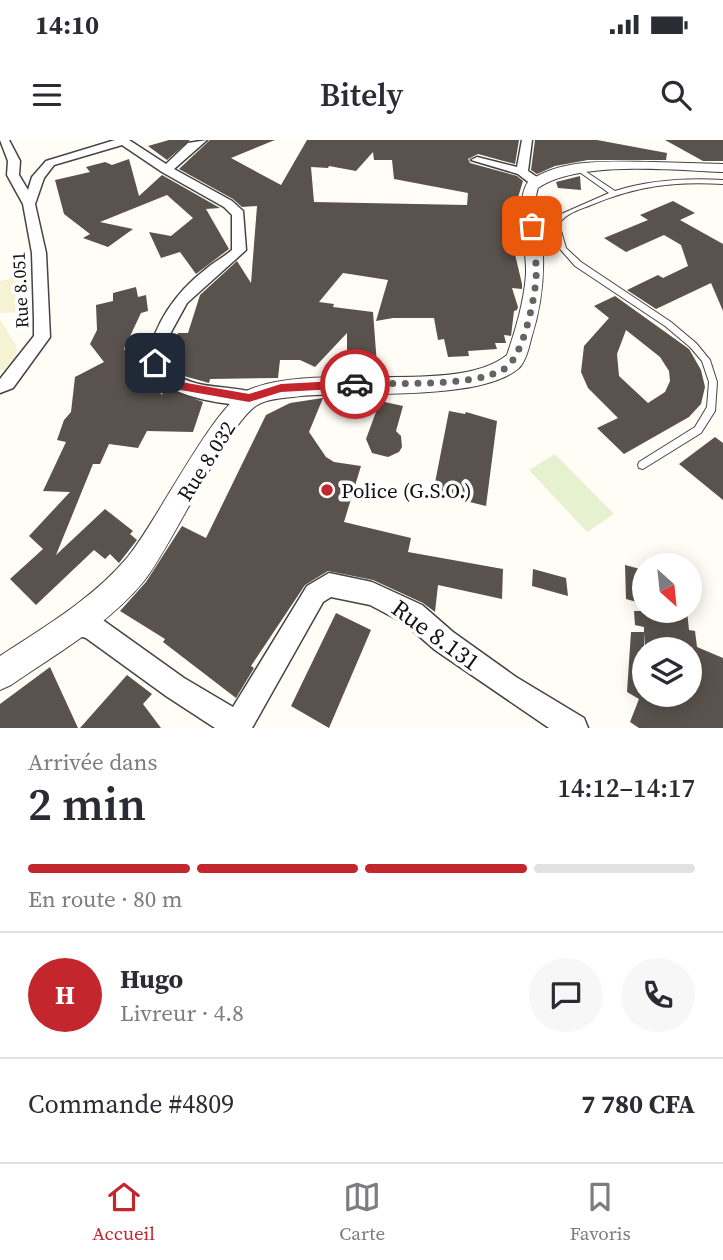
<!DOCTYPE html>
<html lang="fr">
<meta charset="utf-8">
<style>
:root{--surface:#fff;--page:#f7f7f7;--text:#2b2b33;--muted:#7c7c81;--line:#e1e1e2;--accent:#c4262e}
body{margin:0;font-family:"Source Serif 4",serif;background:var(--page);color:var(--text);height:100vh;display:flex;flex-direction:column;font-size:26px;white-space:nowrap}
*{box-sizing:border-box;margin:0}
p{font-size:23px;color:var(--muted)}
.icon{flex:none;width:38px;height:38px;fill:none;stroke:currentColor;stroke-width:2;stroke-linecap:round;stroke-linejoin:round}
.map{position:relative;height:588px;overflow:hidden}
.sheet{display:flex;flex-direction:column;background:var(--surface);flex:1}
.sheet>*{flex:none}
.needle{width:46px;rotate:153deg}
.controls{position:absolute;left:632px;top:413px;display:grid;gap:14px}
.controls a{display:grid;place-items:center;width:70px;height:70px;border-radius:50%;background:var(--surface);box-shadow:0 4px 18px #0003;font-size:35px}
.pin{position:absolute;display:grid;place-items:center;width:60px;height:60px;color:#fff;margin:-30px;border-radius:14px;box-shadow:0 4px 10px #0006}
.courier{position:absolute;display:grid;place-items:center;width:70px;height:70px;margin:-35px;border:5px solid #c4262e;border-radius:50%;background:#fff;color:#222;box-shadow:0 2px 9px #0007}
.overview em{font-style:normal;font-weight:600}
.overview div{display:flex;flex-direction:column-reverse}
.overview{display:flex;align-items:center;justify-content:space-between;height:119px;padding:0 28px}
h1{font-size:46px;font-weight:600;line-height:52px}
.bar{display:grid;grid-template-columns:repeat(4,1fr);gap:10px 7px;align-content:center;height:84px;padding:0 28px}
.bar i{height:9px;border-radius:5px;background:var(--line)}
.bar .on{background:var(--accent)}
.bar p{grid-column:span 4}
.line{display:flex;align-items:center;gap:18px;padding:0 28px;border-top:2px solid var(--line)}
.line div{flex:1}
.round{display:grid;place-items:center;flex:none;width:74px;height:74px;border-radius:37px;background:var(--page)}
.status{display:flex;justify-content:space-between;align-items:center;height:49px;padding:0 35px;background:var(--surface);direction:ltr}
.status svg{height:19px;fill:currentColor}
header{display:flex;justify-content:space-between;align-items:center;height:91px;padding:0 28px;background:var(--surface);font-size:32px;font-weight:600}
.dock{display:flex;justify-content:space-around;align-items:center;height:98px;border-top:2px solid var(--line);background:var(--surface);font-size:19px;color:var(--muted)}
.dock a{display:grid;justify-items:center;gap:4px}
.dock .on{color:var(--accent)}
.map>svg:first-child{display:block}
</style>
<div class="status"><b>14:10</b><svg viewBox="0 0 49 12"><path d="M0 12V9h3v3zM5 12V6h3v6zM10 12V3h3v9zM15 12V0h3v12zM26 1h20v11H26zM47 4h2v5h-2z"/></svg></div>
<header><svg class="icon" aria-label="menu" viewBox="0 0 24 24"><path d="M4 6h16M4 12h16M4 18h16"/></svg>Bitely<svg class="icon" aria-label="search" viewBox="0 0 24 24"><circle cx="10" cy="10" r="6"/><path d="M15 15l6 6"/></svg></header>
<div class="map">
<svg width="723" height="588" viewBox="0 0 723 588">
<rect width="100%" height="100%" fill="#fffdf5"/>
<path fill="#f6f3d4" d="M26,135L29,142L23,158L31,162L22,172L0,173V141Z
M0,180L16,205L17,218L0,232Z"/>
<path fill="#e6f2cf" d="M555,314L614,374L587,392L529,330Z"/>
<path fill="#5a524d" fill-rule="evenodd" d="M169,0H190L167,20L148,6Z
M210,0H275L231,18L281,45L307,0H519L515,24L478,14L468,19L470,23L517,36L523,41L516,64L519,70L518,81H512L518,92L510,93L522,144V149L512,148L518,167L517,170L514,171L511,196L504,195L506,203H495L497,209L468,211L469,216L448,217L444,199L438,200L434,178H393L376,181L388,140L343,133L319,162L334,164L333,167L373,172L377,225L347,226V193L315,227L300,220H280L278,238L210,239L209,243L184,236L175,230L170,224L178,193H188L200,155L237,121L251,143L257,66L242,67L233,59L179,29ZM373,12L374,20H392L394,39L468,53L467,65L314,62L311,27L328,28L329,26L356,31Z
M535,0H597L667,13L666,20H588L555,26L537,34L531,30Z
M665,0H723V21H703Z
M129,19L139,56L162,35L220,68L206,69L229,109L196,134L180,112L161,118L149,92L171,96L193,78L167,55L100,82L133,89L108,107L83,98L90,94L64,74L55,40L90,32L86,27L105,22L112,25Z
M580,36L581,50L558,48L556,42Z
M673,61L695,73L680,80L723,104V171L711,143L656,169L627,150L658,135L663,138L688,126L681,105L664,95L626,112L604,98L648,80L640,75Z
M136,147L138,157L146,155L148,171L141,173L124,209L162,255L164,247L203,262L193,292L147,291L138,308L109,304L100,324H93L56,415L105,369L133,391L130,394L137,400L119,423L110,414L105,419L94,410L36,465L10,439L43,409L29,396L70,352L43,351L66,302L57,300L64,280L71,272L75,237L104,222L90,204L97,190L96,165L113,161V153Z
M615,156L689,209L701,230L705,247L701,264L689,277L624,314L597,288L618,278L588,248L581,232L584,206L609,178L594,166ZM626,190L660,217L669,231L670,241L665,252L648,263L619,236L617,214Z
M323,258L309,292L326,317L334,322L361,326L344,382L411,398L408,412L503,429L502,459L438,445L435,472L423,463L373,440L328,431L305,445L251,526L254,528L236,558L163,502L165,499L120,471L146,442L182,386L206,398L266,275L290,263Z
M380,261L403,266L396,291L401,296L402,307L399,312L388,317L372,313L366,299Z
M449,271L465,274L466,272L497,281L486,366L433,353Z
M715,297L723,303V360L679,324Z
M625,425L644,430V464L626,459Z
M533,429L566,438L568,456L532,446Z
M634,471H687L689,490L695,491L697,507L723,518V588H639L630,582L639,559L627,552L631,492H644V487L635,485ZM644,492L645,509H690V555H644Z
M336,473L371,490L329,588L291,566Z
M50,527L78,588H0V564Z
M127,535L152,554L143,564L161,588H80Z"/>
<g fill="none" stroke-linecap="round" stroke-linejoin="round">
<g stroke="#444" stroke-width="2">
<path id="service" d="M578,29H582L615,51C650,40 686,38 723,40V44C674,41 636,46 591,65C579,70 566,73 559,84L566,108L581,122L671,182L696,203L710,220L717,242L715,271L701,293L643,329L639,328L638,325L639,322L695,287L707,267L709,242L702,221L690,207L665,186L575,126L560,109L553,84L559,75L609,53L578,31Z"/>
</g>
<g stroke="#444" stroke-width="3">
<path id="minor" d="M0,0H9L20,21L19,35L28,50L32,37L46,21L115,0H129L166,24L188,3L207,0L174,29L232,61L243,71L246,110L187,163L170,194L164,222C186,253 224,243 255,253L258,258L255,263C236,269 181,257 164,244C156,239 151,231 146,223C155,183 174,154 206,129C214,122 224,117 232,110V75L224,67L162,32L122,5L54,25L44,38L35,64L46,113L50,197L13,248L0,253V239L34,196V179L32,113L23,64L7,35L8,21Z
M522,0H532L528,31L540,39V45H532L518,34L471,20L477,17L517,27Z
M329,433L372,442L422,465L453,492L516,537L584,578L588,588H549L435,510L404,483L370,465L331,457L323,462L252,588H215L166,556L86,498L67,493L64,484L67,475L76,472L100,478L184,538L233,567L307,446Z"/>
</g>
<g stroke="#444" stroke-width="2">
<path id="tertiary" d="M654,22L723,24V32C675,30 578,20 538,48C531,68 541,94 543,115C544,144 540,171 531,199C529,208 526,221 519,228C480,262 354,251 301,256C287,258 271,258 259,264C229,279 172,406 144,441C109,484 56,514 11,545L0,550V516C44,487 92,459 126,419C156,384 213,266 246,251C312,220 456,257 507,215C516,188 524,162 526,134C527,108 514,62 528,42C562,17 614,22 654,22Z"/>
</g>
<use href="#service" fill="#fff" fill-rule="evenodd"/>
<use href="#minor" fill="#fff" fill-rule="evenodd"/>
<use href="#tertiary" fill="#fff" fill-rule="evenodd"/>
</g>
<path fill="#c4262e" d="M155,219L159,220L164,230L181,242L249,254L281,244L355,240L361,244L355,248L281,252L249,262L175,249L156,236L150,223Z"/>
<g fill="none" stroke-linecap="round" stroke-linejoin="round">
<path stroke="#646461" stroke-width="7" stroke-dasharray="0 12.6" d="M355,244C394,242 472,248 504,229C523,218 534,161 536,140C537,123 534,104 532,86"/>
</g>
<circle fill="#c4262e" stroke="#fff" stroke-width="2.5" cx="327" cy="350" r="7"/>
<g text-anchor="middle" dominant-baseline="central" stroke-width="7" stroke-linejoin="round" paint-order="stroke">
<g font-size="18" fill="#111" stroke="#fff">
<text transform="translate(20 150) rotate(-93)">Rue 8.051</text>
</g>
<g font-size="21" fill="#111" stroke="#fff">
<text transform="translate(206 321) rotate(-58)">Rue 8.032</text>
</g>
<g font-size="21" fill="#111" stroke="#fff" text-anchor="start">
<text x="341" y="350">Police (G.S.O.)</text>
</g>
<g font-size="24" fill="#111" stroke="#fff">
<text transform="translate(436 495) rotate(36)">Rue 8.131</text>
</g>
</g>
</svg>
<div class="controls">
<a><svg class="needle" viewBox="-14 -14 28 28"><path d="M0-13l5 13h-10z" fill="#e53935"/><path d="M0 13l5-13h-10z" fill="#7c7c81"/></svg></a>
<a><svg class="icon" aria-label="layers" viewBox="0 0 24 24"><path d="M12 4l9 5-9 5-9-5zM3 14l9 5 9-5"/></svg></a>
</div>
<div class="pin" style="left:532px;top:86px;background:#ea580c"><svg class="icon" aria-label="bag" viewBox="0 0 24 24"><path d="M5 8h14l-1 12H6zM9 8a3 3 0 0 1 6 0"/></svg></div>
<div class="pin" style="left:155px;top:223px;background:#1f2937"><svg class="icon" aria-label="home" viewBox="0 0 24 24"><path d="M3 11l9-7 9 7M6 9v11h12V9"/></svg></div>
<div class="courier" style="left:355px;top:244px"><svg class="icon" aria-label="car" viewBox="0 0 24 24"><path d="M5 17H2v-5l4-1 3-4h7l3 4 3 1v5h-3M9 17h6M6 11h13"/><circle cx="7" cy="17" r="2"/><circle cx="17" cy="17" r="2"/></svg></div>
</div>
<section class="sheet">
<div class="overview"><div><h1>2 min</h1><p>Arrivée dans</p></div><em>14:12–14:17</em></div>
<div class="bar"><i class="on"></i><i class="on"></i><i class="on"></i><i></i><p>En route · 80 m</p></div>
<div class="line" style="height:126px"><b class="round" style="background:var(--accent);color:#fff">H</b><div><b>Hugo</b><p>Livreur · 4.8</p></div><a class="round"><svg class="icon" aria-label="chat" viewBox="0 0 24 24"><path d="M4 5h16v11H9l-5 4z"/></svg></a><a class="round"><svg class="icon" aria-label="phone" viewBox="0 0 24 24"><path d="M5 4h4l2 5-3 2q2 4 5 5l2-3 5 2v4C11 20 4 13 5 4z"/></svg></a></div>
<div class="line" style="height:91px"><div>Commande #4809</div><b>7 780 CFA</b></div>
</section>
<nav class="dock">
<a class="on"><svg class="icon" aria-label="home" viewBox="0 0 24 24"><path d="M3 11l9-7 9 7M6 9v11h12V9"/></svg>Accueil</a>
<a><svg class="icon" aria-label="map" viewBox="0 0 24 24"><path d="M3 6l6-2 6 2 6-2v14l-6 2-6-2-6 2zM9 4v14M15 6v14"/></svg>Carte</a>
<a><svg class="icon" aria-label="saved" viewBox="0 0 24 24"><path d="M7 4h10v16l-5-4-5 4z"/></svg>Favoris</a>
</nav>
